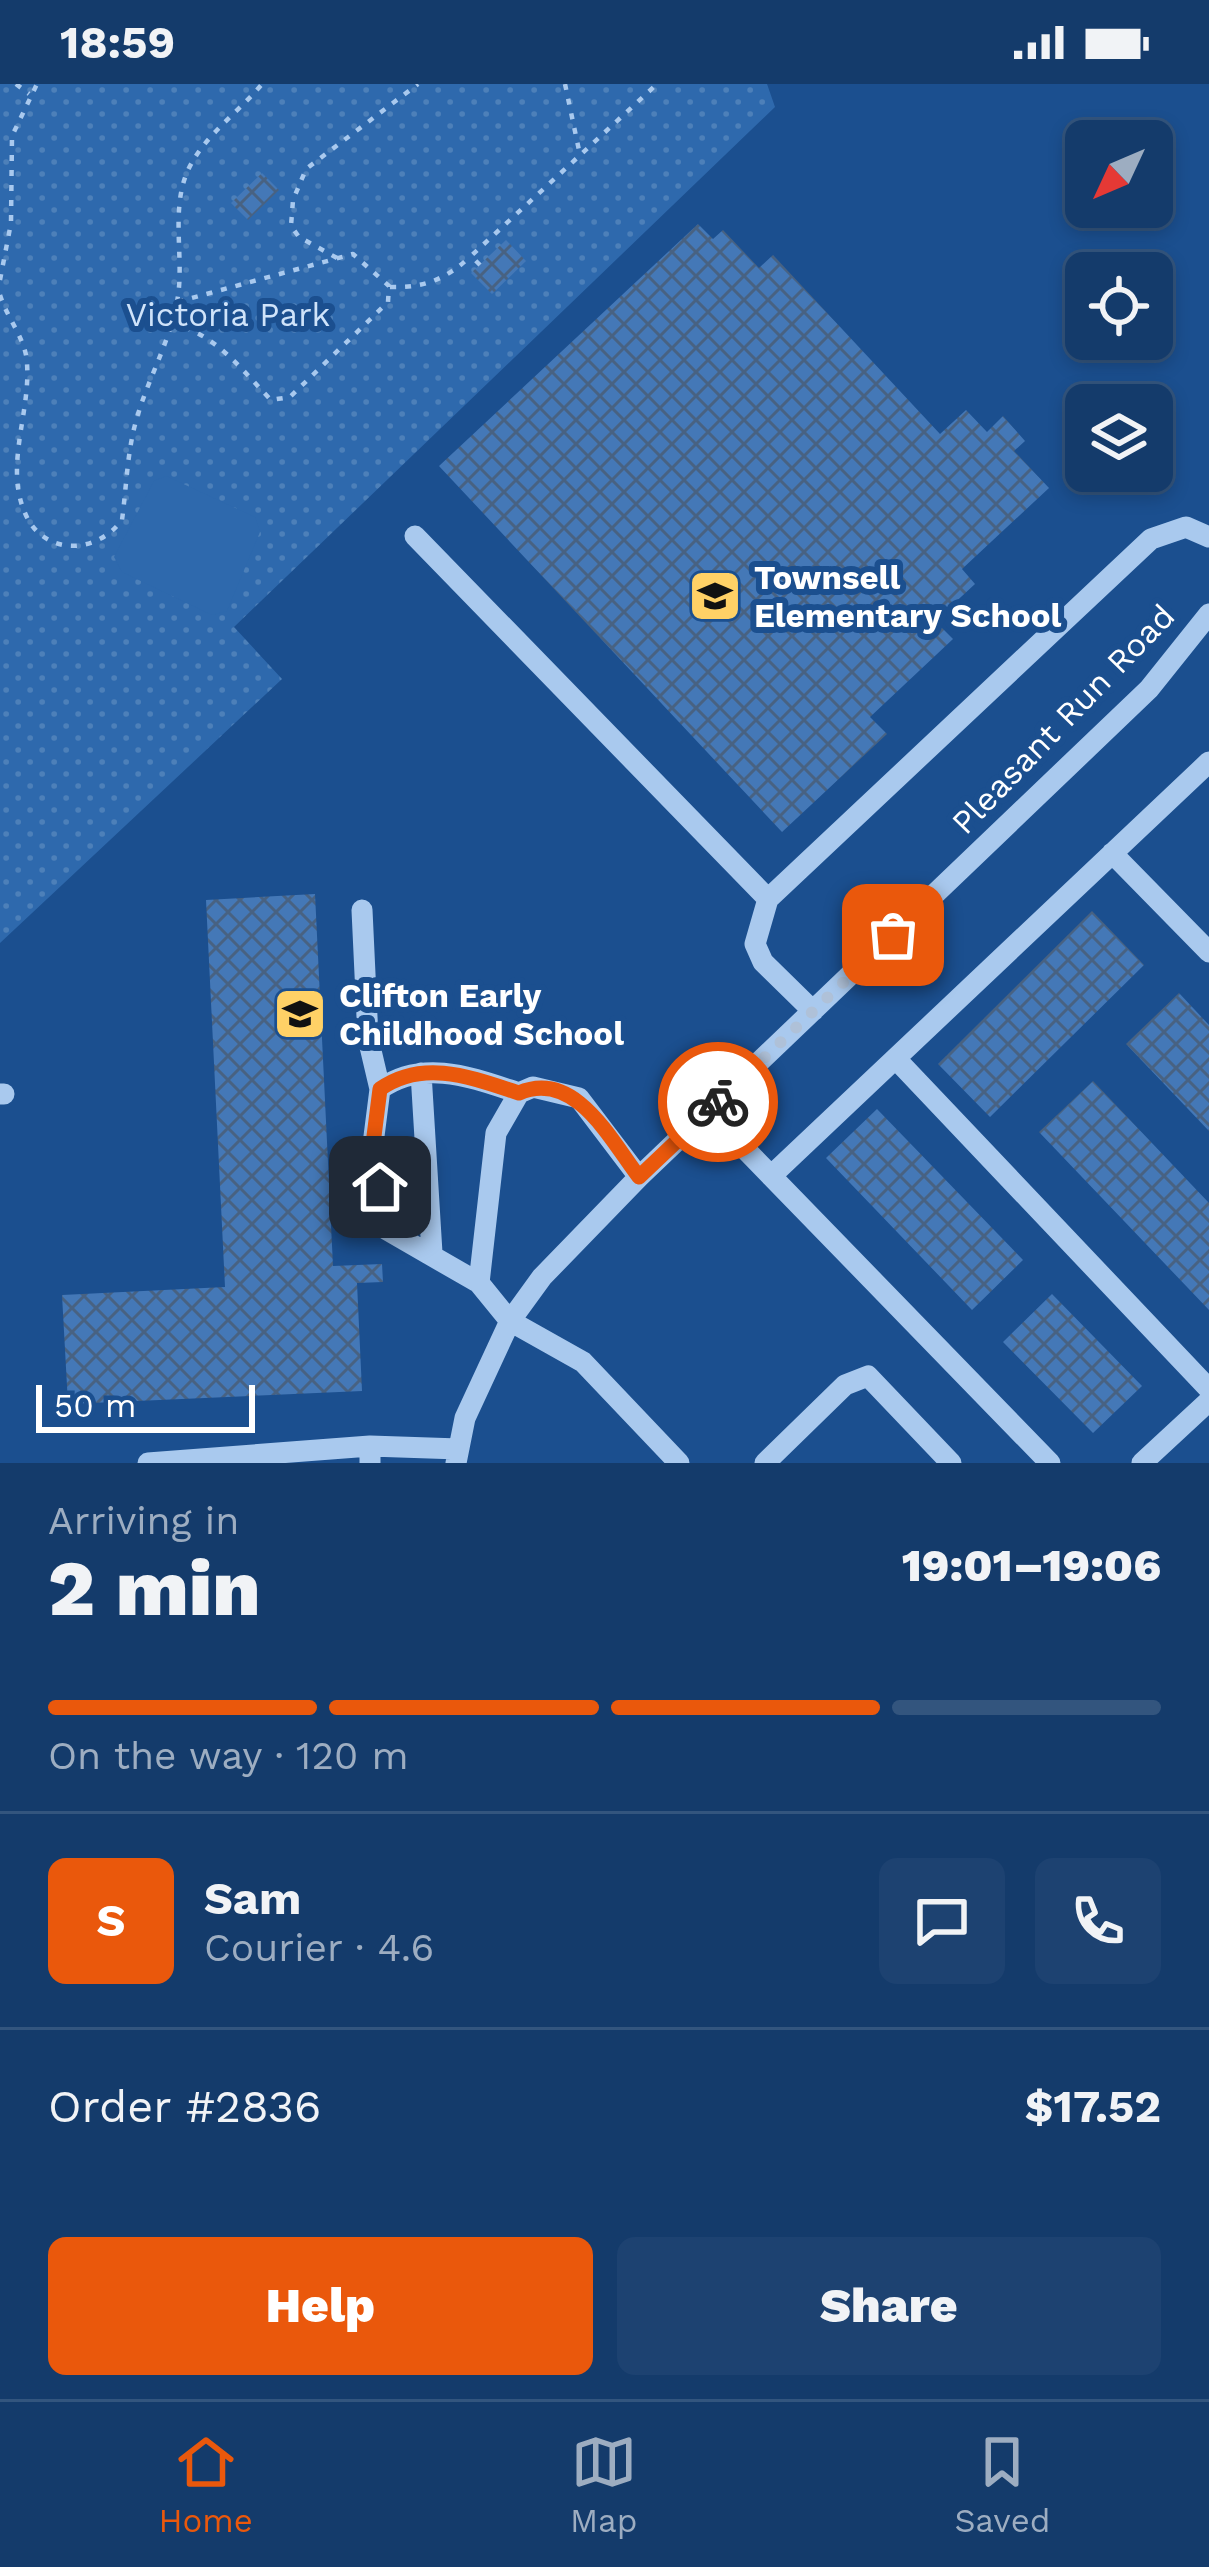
<!DOCTYPE html>
<meta charset="utf-8">
<style>
:root{--surface:#143b6b;--page:#1d4271;--text:#f1f3f6;--muted:#9dadc1;--line:#33557e;--accent:#ea580c}
body{margin:0;font-family:"Work Sans",sans-serif;background:var(--page);color:var(--text);height:100vh;display:flex;flex-direction:column;font-size:45px;white-space:nowrap}
*{box-sizing:border-box;margin:0}
p{font-size:39px;color:var(--muted)}
.icon{flex:none;width:66px;height:66px;fill:none;stroke:currentColor;stroke-width:2;stroke-linecap:round;stroke-linejoin:round}
.map{position:relative;height:1379px;overflow:hidden}
.details{display:flex;flex-direction:column;background:var(--surface);flex:1}
.details>*{flex:none}
.needle{width:78px;rotate:226deg}
.tools{position:absolute;left:1065px;top:36px;display:grid;gap:24px}
.tools a{display:grid;place-items:center;width:108px;height:108px;border-radius:18px;background:var(--surface);box-shadow:0 6px 18px #0003,0 0 0 3px var(--line);font-size:60px}
.scale{position:absolute;left:36px;bottom:30px;width:219px;box-sizing:border-box;padding-left:12px;border:6px solid #fff;border-top:0;font-size:33px;line-height:42px;white-space:nowrap;color:#fff;-webkit-text-stroke:9px #1b4f8f;paint-order:stroke}
.pin{position:absolute;display:grid;place-items:center;width:102px;height:102px;color:#fff;margin:-51px;border-radius:24px;box-shadow:0 6px 18px #0006}
.courier{position:absolute;display:grid;place-items:center;width:120px;height:120px;margin:-60px;border:9px solid #ea580c;border-radius:50%;background:#fff;color:#222;box-shadow:0 3px 15px #0007}
.overview em{font-style:normal;font-weight:800}
.overview div{display:flex;flex-direction:column-reverse}
.overview{display:flex;align-items:center;justify-content:space-between;height:204px;padding:0 48px}
h1{font-size:78px;font-weight:800;line-height:90px}
.bar{display:grid;grid-template-columns:repeat(4,1fr);gap:18px 12px;align-content:center;height:144px;padding:0 48px}
.bar i{height:15px;border-radius:9px;background:var(--line)}
.bar .on{background:var(--accent)}
.bar p{grid-column:span 4}
.line{display:flex;align-items:center;gap:30px;padding:0 48px;border-top:3px solid var(--line)}
.line div{flex:1}
.round{display:grid;place-items:center;flex:none;width:126px;height:126px;border-radius:18px;background:var(--page)}
.action{display:flex;gap:24px;margin-top:auto;padding:24px 48px}
.action a{flex:1;height:138px;border-radius:18px;background:var(--accent);color:#fff;font-size:48px;font-weight:800;line-height:138px;text-align:center}
.action a+a{background:var(--page);color:var(--text)}
.status{display:flex;justify-content:space-between;align-items:center;height:84px;padding:0 60px;background:var(--surface);direction:ltr}
.status svg{height:33px;fill:currentColor}
.menu{display:flex;justify-content:space-around;align-items:center;height:168px;border-top:3px solid var(--line);background:var(--surface);font-size:33px;color:var(--muted)}
.menu a{display:grid;justify-items:center;gap:6px}
.menu .on{color:var(--accent)}
.map>svg:first-child{display:block}
</style>
<div class="status"><b>18:59</b><svg viewBox="0 0 49 12"><path d="M0 12V9h3v3zM5 12V6h3v6zM10 12V3h3v9zM15 12V0h3v12zM26 1h20v11H26zM47 4h2v5h-2z"/></svg></div>
<div class="map">
<svg width="1209" height="1379" viewBox="0 0 1209 1379">
<defs>
<pattern id="park-dots" width="8" height="8" patternUnits="userSpaceOnUse" patternTransform="scale(3)"><rect width="8" height="8" fill="#2e69ad"/><path d="M2 2h.1M6 6h.1" fill="none" stroke="#4d80b9" stroke-width="1.8" stroke-linecap="round"/></pattern>
<pattern id="building-cross-hatch" width="8" height="8" patternUnits="userSpaceOnUse" patternTransform="scale(3)"><rect width="8" height="8" fill="#4478b7"/><path d="M0 0l8 8M0 8l8-8" fill="none" stroke="#486282"/></pattern>
</defs>
<rect width="100%" height="100%" fill="#1b4f8f"/>
<path fill="url(#park-dots)" d="M0,0H767L775,23L234,543L282,595L0,859Z"/>
<path fill="#2e69ad" d="M166,392L255,433L260,448L227,527L212,531L122,488L114,473L154,397Z"/>
<path fill="url(#building-cross-hatch)" d="M262,89L279,106L248,136L231,119Z
M698,140L713,155L723,146L759,184L773,171L940,350L966,326L987,348L1003,332L1025,357L1014,367L1049,404L962,485L975,500L935,537L953,555L870,633L887,650L782,748L439,382Z
M506,156L526,177L492,210L471,189Z
M315,810L333,1182L382,1180L383,1198L357,1199L362,1307L68,1320L62,1211L225,1203L206,816Z
M1092,827L1144,881L990,1033L938,980Z
M1179,909L1209,941V1047L1126,960Z
M1093,997L1209,1119V1226L1039,1048Z
M877,1025L1023,1176L972,1226L826,1074Z
M1052,1210L1142,1302L1093,1349L1003,1258Z"/>
<g fill="none" stroke-linecap="round" stroke-linejoin="round">
<path stroke="#a9c9ee" stroke-width="4.5" stroke-dasharray="6 9" stroke-linecap="butt" d="M16,0L29,10
M565,0L580,71
M337,174L299,153L291,142L293,116L306,85L418,0
M480,181L471,172L657,0
M0,196L11,139L12,52L37,0
M390,203C425,204 446,195 471,172
M0,211C6,231 22,251 26,271C34,322 3,379 25,429C43,472 96,471 122,436C127,399 127,363 139,327C151,289 172,252 178,212C184,171 170,123 189,84C206,50 238,29 262,0
M170,239C215,249 240,284 271,316L290,313L388,218L389,202L353,170L177,218"/>
<path stroke="#a9c9ee" stroke-width="21" d="M415,452L768,815
M1112,769L1209,868
M362,826L368,954L380,1005
M813,927L763,878L755,860L768,815L1151,455L1186,443L1209,453
M896,975L1209,1305
M421,989L432,1169
M0,1010H4
M708,1027L1050,1379
M771,1092L1209,678
M639,1093L579,1014L533,1003L519,1009L496,1049L479,1199L510,1237L583,1278L679,1379
M479,1199L387,1146L373,1060L380,1005C424,974 473,994 519,1009
M370,1362L459,1365
M148,1379L370,1362V1379
M456,1379L465,1334L510,1237L542,1193L639,1093L1149,605L1209,530
M765,1379L845,1301L868,1292L951,1379
M1142,1379L1209,1317"/>
</g>
<g fill="none" stroke-linecap="round" stroke-linejoin="round">
<path stroke="#afc1d8" stroke-width="12" stroke-dasharray="0 21.6" d="M718,1018L893,851"/>
<path stroke="#ea580c" stroke-width="15" d="M380,1103L373,1060L380,1005C424,974 473,994 519,1009C575,985 610,1055 639,1093L718,1018"/>
</g>
<defs>
<g id="school-square" transform="scale(2.7)"><rect x="-9" y="-9" width="18" height="18" rx="4" fill="#ffd166" stroke="#1b4f8f"/><path d="M0-5L7-2L0 1L-7-2ZM-4 1L0 2.5L4 1V4Q0 6-4 4Z" fill="#111"/></g>
</defs>
<g fill-rule="evenodd">
<use href="#school-square" x="715" y="512"/>
<use href="#school-square" x="300" y="930"/>
</g>
<g text-anchor="middle" dominant-baseline="central" stroke-width="12" stroke-linejoin="round" paint-order="stroke">
<g font-size="33" fill="#cfe3fa" stroke="#1b4f8f">
<text x="228" y="230">Victoria Park</text>
</g>
<g font-size="33" font-weight="bold" fill="#fff" stroke="#1b4f8f" text-anchor="start">
<text x="754" y="493">Townsell<tspan x="754" dy="38">Elementary School</tspan></text>
<text x="339" y="911">Clifton Early<tspan x="339" dy="38">Childhood School</tspan></text>
</g>
<g font-size="33" fill="#fff" stroke="#1b4f8f">
<text transform="translate(1063 635) rotate(-46)">Pleasant Run Road</text>
</g>
</g>
</svg>
<div class="tools">
<a><svg class="needle" viewBox="-14 -14 28 28"><path d="M0-13l5 13h-10z" fill="#e53935"/><path d="M0 13l5-13h-10z" fill="#9dadc1"/></svg></a>
<a><svg class="icon" aria-label="locate" viewBox="0 0 24 24"><circle cx="12" cy="12" r="6"/><path d="M12 2v4M12 18v4M2 12h4M18 12h4"/></svg></a>
<a><svg class="icon" aria-label="layers" viewBox="0 0 24 24"><path d="M12 4l9 5-9 5-9-5zM3 14l9 5 9-5"/></svg></a>
</div>
<div class="scale">50 m</div>
<div class="pin" style="left:893px;top:851px;background:#ea580c"><svg class="icon" aria-label="bag" viewBox="0 0 24 24"><path d="M5 8h14l-1 12H6zM9 8a3 3 0 0 1 6 0"/></svg></div>
<div class="pin" style="left:380px;top:1103px;background:#1f2937"><svg class="icon" aria-label="home" viewBox="0 0 24 24"><path d="M3 11l9-7 9 7M6 9v11h12V9"/></svg></div>
<div class="courier" style="left:718px;top:1018px"><svg class="icon" aria-label="bike" viewBox="0 0 24 24"><circle cx="6" cy="16" r="4"/><circle cx="18" cy="16" r="4"/><path d="M6 16l4-8h5l3 8M10 8l3 8H6M13 5h3"/></svg></div>
</div>
<section class="details">
<div class="overview"><div><h1>2 min</h1><p>Arriving in</p></div><em>19:01–19:06</em></div>
<div class="bar"><i class="on"></i><i class="on"></i><i class="on"></i><i></i><p>On the way · 120 m</p></div>
<div class="line" style="height:216px"><b class="round" style="background:var(--accent);color:#fff">S</b><div><b>Sam</b><p>Courier · 4.6</p></div><a class="round"><svg class="icon" aria-label="chat" viewBox="0 0 24 24"><path d="M4 5h16v11H9l-5 4z"/></svg></a><a class="round"><svg class="icon" aria-label="phone" viewBox="0 0 24 24"><path d="M5 4h4l2 5-3 2q2 4 5 5l2-3 5 2v4C11 20 4 13 5 4z"/></svg></a></div>
<div class="line" style="height:156px"><div>Order #2836</div><b>$17.52</b></div>
<div class="action"><a>Help</a><a>Share</a></div>
</section>
<nav class="menu">
<a class="on"><svg class="icon" aria-label="home" viewBox="0 0 24 24"><path d="M3 11l9-7 9 7M6 9v11h12V9"/></svg>Home</a>
<a><svg class="icon" aria-label="map" viewBox="0 0 24 24"><path d="M3 6l6-2 6 2 6-2v14l-6 2-6-2-6 2zM9 4v14M15 6v14"/></svg>Map</a>
<a><svg class="icon" aria-label="saved" viewBox="0 0 24 24"><path d="M7 4h10v16l-5-4-5 4z"/></svg>Saved</a>
</nav>
